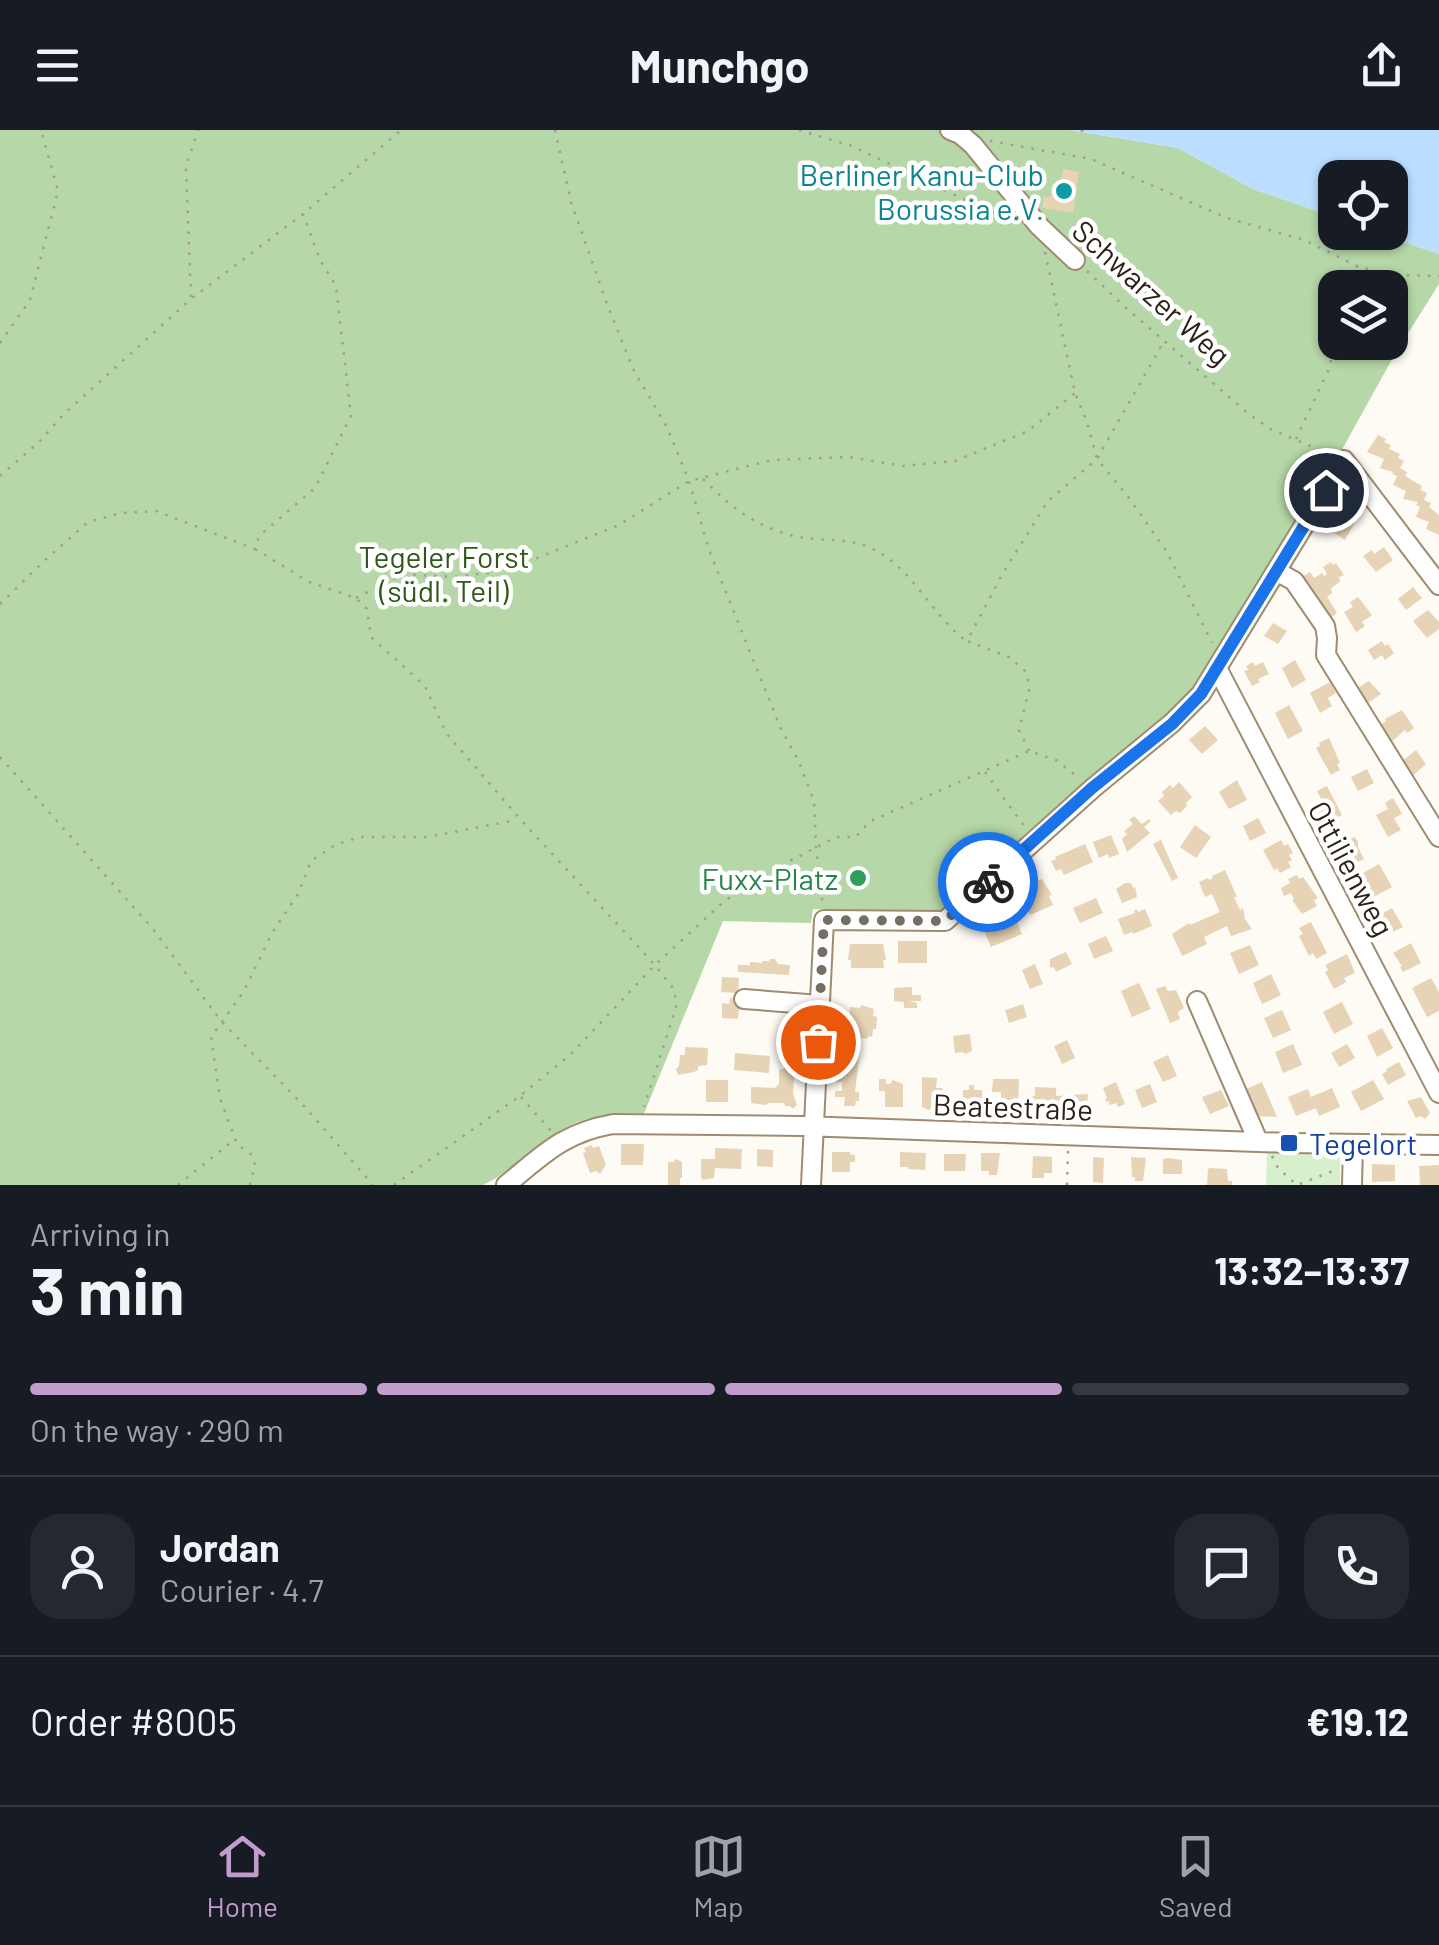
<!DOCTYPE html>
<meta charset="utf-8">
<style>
:root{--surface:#171b24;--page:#242831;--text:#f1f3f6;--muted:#9ea1a6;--line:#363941;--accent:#c39cce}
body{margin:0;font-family:Barlow,sans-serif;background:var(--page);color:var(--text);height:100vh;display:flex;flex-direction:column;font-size:38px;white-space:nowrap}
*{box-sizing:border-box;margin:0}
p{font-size:32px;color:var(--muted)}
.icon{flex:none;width:55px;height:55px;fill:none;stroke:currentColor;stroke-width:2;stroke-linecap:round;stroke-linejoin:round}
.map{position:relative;height:1055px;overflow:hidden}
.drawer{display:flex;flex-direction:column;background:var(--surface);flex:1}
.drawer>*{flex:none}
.fabs{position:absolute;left:1318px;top:30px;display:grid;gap:20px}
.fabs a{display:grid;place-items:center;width:90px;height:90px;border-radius:20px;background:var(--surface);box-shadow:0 2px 8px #0004;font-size:50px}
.pin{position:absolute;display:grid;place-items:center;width:85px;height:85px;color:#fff;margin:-42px;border:5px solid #fff;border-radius:50%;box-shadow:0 2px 10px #0007}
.courier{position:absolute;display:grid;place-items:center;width:100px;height:100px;margin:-50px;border:8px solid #1a73e8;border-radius:50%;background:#fff;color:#222;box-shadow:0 2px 12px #0007}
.overview em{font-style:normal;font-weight:700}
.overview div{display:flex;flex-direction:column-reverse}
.overview{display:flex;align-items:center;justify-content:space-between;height:170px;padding:0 30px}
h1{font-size:65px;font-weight:700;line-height:75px}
.bar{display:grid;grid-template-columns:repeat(4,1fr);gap:15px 10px;align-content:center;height:120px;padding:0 30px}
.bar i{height:12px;border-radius:8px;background:var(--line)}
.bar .current{background:var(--accent)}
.bar p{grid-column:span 4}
.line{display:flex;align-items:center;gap:25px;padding:0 30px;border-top:2px solid var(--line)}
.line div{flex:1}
.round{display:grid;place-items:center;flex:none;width:105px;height:105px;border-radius:30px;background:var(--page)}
header{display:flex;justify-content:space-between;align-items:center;height:130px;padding:0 30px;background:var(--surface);font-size:45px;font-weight:700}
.tab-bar{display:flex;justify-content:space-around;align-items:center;height:140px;border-top:2px solid var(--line);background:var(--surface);font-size:28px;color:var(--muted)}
.tab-bar a{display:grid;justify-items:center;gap:5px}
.tab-bar .current{color:var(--accent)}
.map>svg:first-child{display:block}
</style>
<header><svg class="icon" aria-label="menu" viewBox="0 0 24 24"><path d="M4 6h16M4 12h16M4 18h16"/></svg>Munchgo<svg class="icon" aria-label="share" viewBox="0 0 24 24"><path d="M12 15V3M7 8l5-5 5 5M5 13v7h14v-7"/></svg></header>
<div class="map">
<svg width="1439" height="1055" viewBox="0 0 1439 1055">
<rect width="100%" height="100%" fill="#fefaf4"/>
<path fill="#d6f0cb" d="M1267,1023L1340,1024V1055H1266Z"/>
<path fill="#b6d7a7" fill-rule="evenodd" d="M0,0H1070L1178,18L1253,59L1335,87V102L1378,103L1439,124V154L1396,222L1339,325L1195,561L944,784L813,779L811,793L723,791L643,986C622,986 598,984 578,992C542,1006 518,1039 483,1055H0ZM1335,158H1390V212H1335Z"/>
<path fill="#bbdeff" d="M1070,0H1439V124L1378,103L1390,102V48H1335V87L1253,59L1178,18Z"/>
<path fill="#e7d3b5" d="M1063,39L1079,42L1073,83L1042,78L1044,66L1050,67L1052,54L1060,56Z
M1378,305L1386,309L1384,312L1391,315L1389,319L1400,324L1398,328L1404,331L1400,338L1407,342L1405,346L1422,356L1420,360L1427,363L1424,370L1431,373L1429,377L1439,385V405L1426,399L1429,392L1416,387L1420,377L1416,375L1418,372L1403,369L1406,361L1393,355L1397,346L1392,344L1393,342L1380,338L1384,329L1367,322Z
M1343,382L1356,390L1345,410L1331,401Z
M1384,417L1393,430L1376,442L1363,426L1372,420L1374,424Z
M1331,432L1333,435L1336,433L1344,445L1339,447L1340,452L1331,458L1332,463L1327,467L1337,483L1328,489L1302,447L1310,442L1314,448L1322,443L1324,446L1327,444L1323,437Z
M1413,457L1422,468L1406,480L1398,469Z
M1358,467L1372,485L1362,492L1365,496L1356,502L1344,482L1353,477L1350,472Z
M1428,480L1439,492V499L1427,508L1413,491Z
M1273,493L1287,501L1278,514L1264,506Z
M1382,511L1385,516L1388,514L1394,523L1385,530L1382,525L1374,530L1368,520Z
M1295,530L1306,550L1292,558L1282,538Z
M1253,532L1255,536L1263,532L1269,544L1258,549L1260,552L1252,556L1244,541L1248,540L1246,536Z
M1369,551L1381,564L1366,574L1359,557Z
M1330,552L1336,563L1328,568L1332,576L1320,583L1310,563Z
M1289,575L1303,601L1288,609L1275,583Z
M1402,580L1414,598L1407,603L1405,600L1388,615L1377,598L1386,591L1385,589Z
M1205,596L1218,610L1202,624L1189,610Z
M1329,608L1340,633L1337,634L1340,640L1331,645L1316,618L1320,616L1319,613Z
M1416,620L1426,634L1409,649L1399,634Z
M1367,639L1374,653L1358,661L1351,647Z
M1237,650L1247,670L1229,679L1219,662Z
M1179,652L1192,667L1186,673L1187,676L1180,683L1176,681L1171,685L1158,671L1164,666L1162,662L1170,655L1173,658Z
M1327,656L1342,685L1325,694L1315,675L1322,671L1317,661Z
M1393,668L1402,684L1394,688L1401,700L1388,707L1376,685L1388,679L1385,673Z
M1134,686L1142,694L1149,689L1151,691L1144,697L1150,703L1127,722L1122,709L1127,704L1124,701L1133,694L1129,690Z
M1258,688L1266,703L1250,711L1243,696Z
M1195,695L1211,707L1196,728L1180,717Z
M1111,705L1119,724L1109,728L1108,724L1099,728L1093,712Z
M1354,707L1358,711V717L1364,729L1352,735L1341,714Z
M1161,710L1178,748L1172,751L1153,714Z
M1281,710L1284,716L1288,714L1293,723L1289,725L1292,730L1288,732L1291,737L1280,743L1277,738L1274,740L1263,720Z
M1085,714L1093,732L1064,745L1061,739L1056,741L1051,731L1056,729L1055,727Z
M1379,734L1392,757L1368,770L1356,747Z
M1225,740L1237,767H1234L1240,780L1243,778L1245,789L1252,799L1231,806L1227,796L1204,807L1207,814L1182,826L1172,804L1189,793L1190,795L1220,782L1212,764L1205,767L1199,752L1208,748L1209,750L1213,748L1212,746Z
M1297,745L1299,749L1303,747L1318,768L1314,770L1317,776L1302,784L1292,770L1294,769L1291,763L1284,766L1281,758L1290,753L1288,749Z
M1042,749L1052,765L1049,766L1053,775L1030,785L1020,769L1023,768L1019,759Z
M1125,753H1131L1133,758L1135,757L1137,767L1122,773L1116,759Z
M1096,768L1103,783L1080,793L1073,778Z
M1392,778L1403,797L1384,806L1374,788Z
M1137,779L1138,782L1145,779L1152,796L1133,804L1132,802L1124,805L1118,789L1135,783L1134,781Z
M1014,785L1022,804L991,817L983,798Z
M1311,792L1327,823L1316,829L1313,823L1309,826L1299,806L1303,804L1299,798Z
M1106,806L1113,821L1094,829L1088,814Z
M898,811H927V833H898Z
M1411,813L1421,833L1403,842L1400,837L1402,836L1393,823Z
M850,814H883L886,830H883L884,838H851V830H848Z
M1250,815L1259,835L1239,844L1230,823Z
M1066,822L1072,834L1056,842L1054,837L1050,838V829Z
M1347,824L1355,843L1344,848L1346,852L1334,859L1325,842L1328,840L1325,835Z
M770,829H775L778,834L790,835L789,845L738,842V835H750V832L762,833V831H769Z
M1035,834L1043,854L1030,859L1022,840Z
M1271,844L1281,865L1262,874L1253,853Z
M722,847L739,848L738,863L721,862Z
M1431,848L1439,862V881L1427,887L1412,858Z
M1139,853L1151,879L1132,887L1121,861Z
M1165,856L1168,861L1176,860L1184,878L1179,881L1178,884L1180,889L1170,893L1156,859Z
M912,857V865H921V871H909L917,873V878H904V872L894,871V858Z
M730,868L740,869L738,889L722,888V873L729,874Z
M1342,872L1353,894L1334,904L1323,882Z
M1023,874L1027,887L1009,893L1005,880Z
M861,875L874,879L873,886L877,887L876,899H873L872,907L868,906L867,909L848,905L850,877L860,878Z
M1282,880L1291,900L1273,908L1264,888Z
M1382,898L1393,918L1377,927L1367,906Z
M839,902L848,903L849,914L854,915V920L860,921L855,962H859V971H856L855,976H844L845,967H835V961H842V952H835V946H843V937H836V931H843L844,920L843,914H838Z
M970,904L972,921L965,924L963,922L955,923L953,906Z
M1067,910L1075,928L1062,934L1054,916Z
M1293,914L1302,935L1283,943L1275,922Z
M1347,914L1355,928L1339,937L1331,923Z
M685,917L708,918L707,935L698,936V940L694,942L678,945L676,939L679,936L680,925H685Z
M735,923L770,926L769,943L734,940Z
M1168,925L1177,946L1163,952L1153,932Z
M1399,932L1406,945L1388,955L1382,944L1387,941L1386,939Z
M784,935H794L796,947L794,949L793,964L797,975L793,979L790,976H785L784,973H768L766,975L751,973V957L775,958L779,954V939H784Z
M922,947L937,948L936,958H943V978L932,977L929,980L922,977Z
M879,949H886V954H890L893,950L903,954V977H885V961H879Z
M993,949H1019L1018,978L1001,979V962H992Z
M706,950H728V972H706Z
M1373,950L1384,969L1361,981L1351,962Z
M1116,952L1125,974L1118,977L1116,973L1110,975L1108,971L1106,972L1105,969L1107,968L1103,958Z
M1262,952L1277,987L1253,986L1242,961Z
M1150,954L1157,972L1142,978L1135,960Z
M969,955H974V960H982V977L963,976V960H969Z
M1035,957L1056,958V966L1088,964L1087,981H1067V977L1029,976L1030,966H1035Z
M1332,958L1340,977L1319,986L1316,978L1296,986L1288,967L1308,959L1311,967Z
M1221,960L1229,976L1210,984L1202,967Z
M1421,967L1430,983L1425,989L1420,986L1416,988L1407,971Z
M621,1014H644L643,1035H621Z
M592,1015L593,1018L599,1016L606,1035L600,1044L596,1041L590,1043L583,1023L586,1022L584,1018Z
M715,1018L742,1019L741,1039L715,1038L714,1048L703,1050L701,1047V1029H715Z
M757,1019L773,1020V1037L757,1036Z
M832,1022H850V1024L855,1025V1032H850V1042H832Z
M900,1022L926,1023L925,1040L908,1039V1037H900Z
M981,1023H1000L997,1045H989V1041H981Z
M944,1024H966L965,1041H944Z
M1033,1026L1052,1027V1043H1044V1048H1032Z
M1093,1027L1104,1028L1103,1053L1093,1052Z
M1131,1027L1146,1028L1143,1051H1135V1047H1132Z
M1168,1028L1182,1030V1044H1163V1029Z
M675,1029L682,1032V1048H680V1055H668V1032H674Z
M1372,1034L1395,1035V1051L1372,1052Z
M1439,1035V1055H1420L1419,1036Z
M1210,1038L1227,1039L1228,1051H1232V1055H1207L1208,1039Z"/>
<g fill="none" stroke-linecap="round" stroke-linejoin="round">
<g stroke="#9f8c70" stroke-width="22">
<path id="minor" d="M950,0L960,4L973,15L1039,96L1075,130
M1276,441L1294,451L1325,496L1327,508L1326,525L1439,707
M1217,538L1439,963
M744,869L820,875
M1197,871L1258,1011
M506,1055C544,1024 563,1003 613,994L802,996L1289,1013L1439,1015
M811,1055L824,790L945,791L1093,658L1172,593L1201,564L1344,330L1439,455
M1352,1055L1353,1014"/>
</g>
<path stroke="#a29d95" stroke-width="2.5" stroke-dasharray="2.5 8" stroke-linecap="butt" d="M555,0L571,72L607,174L633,239L667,297L689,351L709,420L781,599L799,632L814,671L816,717L823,777
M799,0L852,16L1007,90L1018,92
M1082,2V0
M990,11L1091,29L1227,88L1304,110L1357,136L1392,145L1439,146
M1045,122L1075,263L1087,292L1097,329L1126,364L1167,422L1212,513
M1087,141L1126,178L1250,285L1272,300L1330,324
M1351,158L1357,136
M191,167L186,37L198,0
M0,213L30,170L58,61L41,0
M1296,309L1328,241L1336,212
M0,346L39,312L63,285L191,169L303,84L401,0
M703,349C731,377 754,396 794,406C819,412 847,407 871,418C911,436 931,484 965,510
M255,419L309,452L356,468L367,479L371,507L425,556L446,603L520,689L655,835L673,858L677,874L644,977
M356,468L403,444L453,447L505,441L619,395L689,351L772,330L849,327L903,336L955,331L1028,301L1075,263
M0,474L44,431L88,392L121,383L156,381L255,419L259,406L315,358L351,286L336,156L320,130L303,84
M1029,621L1019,600L1030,556L1025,541L1009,527L967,511L1003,443L1048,371L1097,329L1164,211
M0,627L153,799L221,891L305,977L373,1055
M985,642L1024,696
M521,967L552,1002
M1272,1026L1278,1038L1297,1055L1338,1039
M178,1055L235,1009
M250,1055L255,1035L252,1025L237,1014L220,968L211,907L244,861L272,803L298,764L311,731L335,715L360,707H427L517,690
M394,1055L520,966L572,923L655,835L720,775L750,752L836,707H856L869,692L1029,621L1056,630L1079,648
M1067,1055L1068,1021"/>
<use href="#minor" stroke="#fff" stroke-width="18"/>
</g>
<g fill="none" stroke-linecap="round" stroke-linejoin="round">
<path stroke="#756e65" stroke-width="10" stroke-dasharray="0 18" d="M818,912L824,790L945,791L988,752"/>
<path stroke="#1a73e8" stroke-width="12" d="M988,752L1092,658L1172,594L1201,564L1326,360"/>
</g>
<circle fill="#0f9aa8" stroke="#fff" stroke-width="4" cx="1064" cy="61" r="10"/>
<circle fill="#2e9e5b" stroke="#fff" stroke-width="4" cx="858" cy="748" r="10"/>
<rect fill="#1a4fb4" stroke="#fff" stroke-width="4" x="1279" y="1003" width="20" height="20" rx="5"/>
<g text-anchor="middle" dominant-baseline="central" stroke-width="9" stroke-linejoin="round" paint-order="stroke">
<g font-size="30" fill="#0d838f" stroke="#fff" text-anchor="end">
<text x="1044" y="44">Berliner Kanu-Club<tspan x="1044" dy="34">Borussia e.V.</tspan></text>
</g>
<g font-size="30" fill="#2b2318" stroke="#fff">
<text transform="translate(1152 162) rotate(42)">Schwarzer Weg</text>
<text transform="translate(1352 738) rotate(62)">Ottilienweg</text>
<text transform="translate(1013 976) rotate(2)">Beatestraße</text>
</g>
<g font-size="30" fill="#2f5818" stroke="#fff">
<text x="444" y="426">Tegeler Forst<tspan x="444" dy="34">(südl. Teil)</tspan></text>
</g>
<g font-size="30" fill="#27864d" stroke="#fff" text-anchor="end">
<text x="838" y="748">Fuxx-Platz</text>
</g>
<g font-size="30" fill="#164399" stroke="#fff" text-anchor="start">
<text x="1309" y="1013">Tegelort</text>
</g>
</g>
</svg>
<div class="fabs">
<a><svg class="icon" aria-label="locate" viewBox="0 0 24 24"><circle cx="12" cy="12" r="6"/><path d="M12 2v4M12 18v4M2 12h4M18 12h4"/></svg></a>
<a><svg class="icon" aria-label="layers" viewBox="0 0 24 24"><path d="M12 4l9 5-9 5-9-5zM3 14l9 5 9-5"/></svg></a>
</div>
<div class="pin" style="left:818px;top:912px;background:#ea580c"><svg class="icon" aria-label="bag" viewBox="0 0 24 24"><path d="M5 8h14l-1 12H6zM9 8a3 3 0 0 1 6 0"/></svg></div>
<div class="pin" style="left:1326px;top:360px;background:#1f2937"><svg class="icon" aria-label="home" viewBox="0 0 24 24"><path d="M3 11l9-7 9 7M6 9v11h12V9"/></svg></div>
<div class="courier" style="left:988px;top:752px"><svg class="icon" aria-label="bike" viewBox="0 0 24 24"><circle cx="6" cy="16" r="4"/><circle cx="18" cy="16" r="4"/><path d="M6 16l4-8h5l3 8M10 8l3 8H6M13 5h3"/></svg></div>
</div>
<section class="drawer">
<div class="overview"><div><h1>3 min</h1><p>Arriving in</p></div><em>13:32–13:37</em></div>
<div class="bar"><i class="current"></i><i class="current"></i><i class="current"></i><i></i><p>On the way · 290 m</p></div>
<div class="line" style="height:180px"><a class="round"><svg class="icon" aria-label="person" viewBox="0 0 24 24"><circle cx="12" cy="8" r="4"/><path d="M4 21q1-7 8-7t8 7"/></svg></a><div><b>Jordan</b><p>Courier · 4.7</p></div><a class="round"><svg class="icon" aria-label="chat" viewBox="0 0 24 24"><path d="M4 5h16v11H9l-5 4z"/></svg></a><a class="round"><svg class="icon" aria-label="phone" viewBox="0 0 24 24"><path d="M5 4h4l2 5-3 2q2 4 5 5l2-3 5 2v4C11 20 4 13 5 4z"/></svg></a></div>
<div class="line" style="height:130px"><div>Order #8005</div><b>€19.12</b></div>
</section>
<nav class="tab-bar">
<a class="current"><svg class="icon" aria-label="home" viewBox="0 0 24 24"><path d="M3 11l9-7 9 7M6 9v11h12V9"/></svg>Home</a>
<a><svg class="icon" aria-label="map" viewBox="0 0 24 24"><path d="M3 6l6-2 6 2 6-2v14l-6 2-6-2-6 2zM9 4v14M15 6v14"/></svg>Map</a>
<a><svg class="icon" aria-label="saved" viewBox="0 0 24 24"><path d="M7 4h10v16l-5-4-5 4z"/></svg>Saved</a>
</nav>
